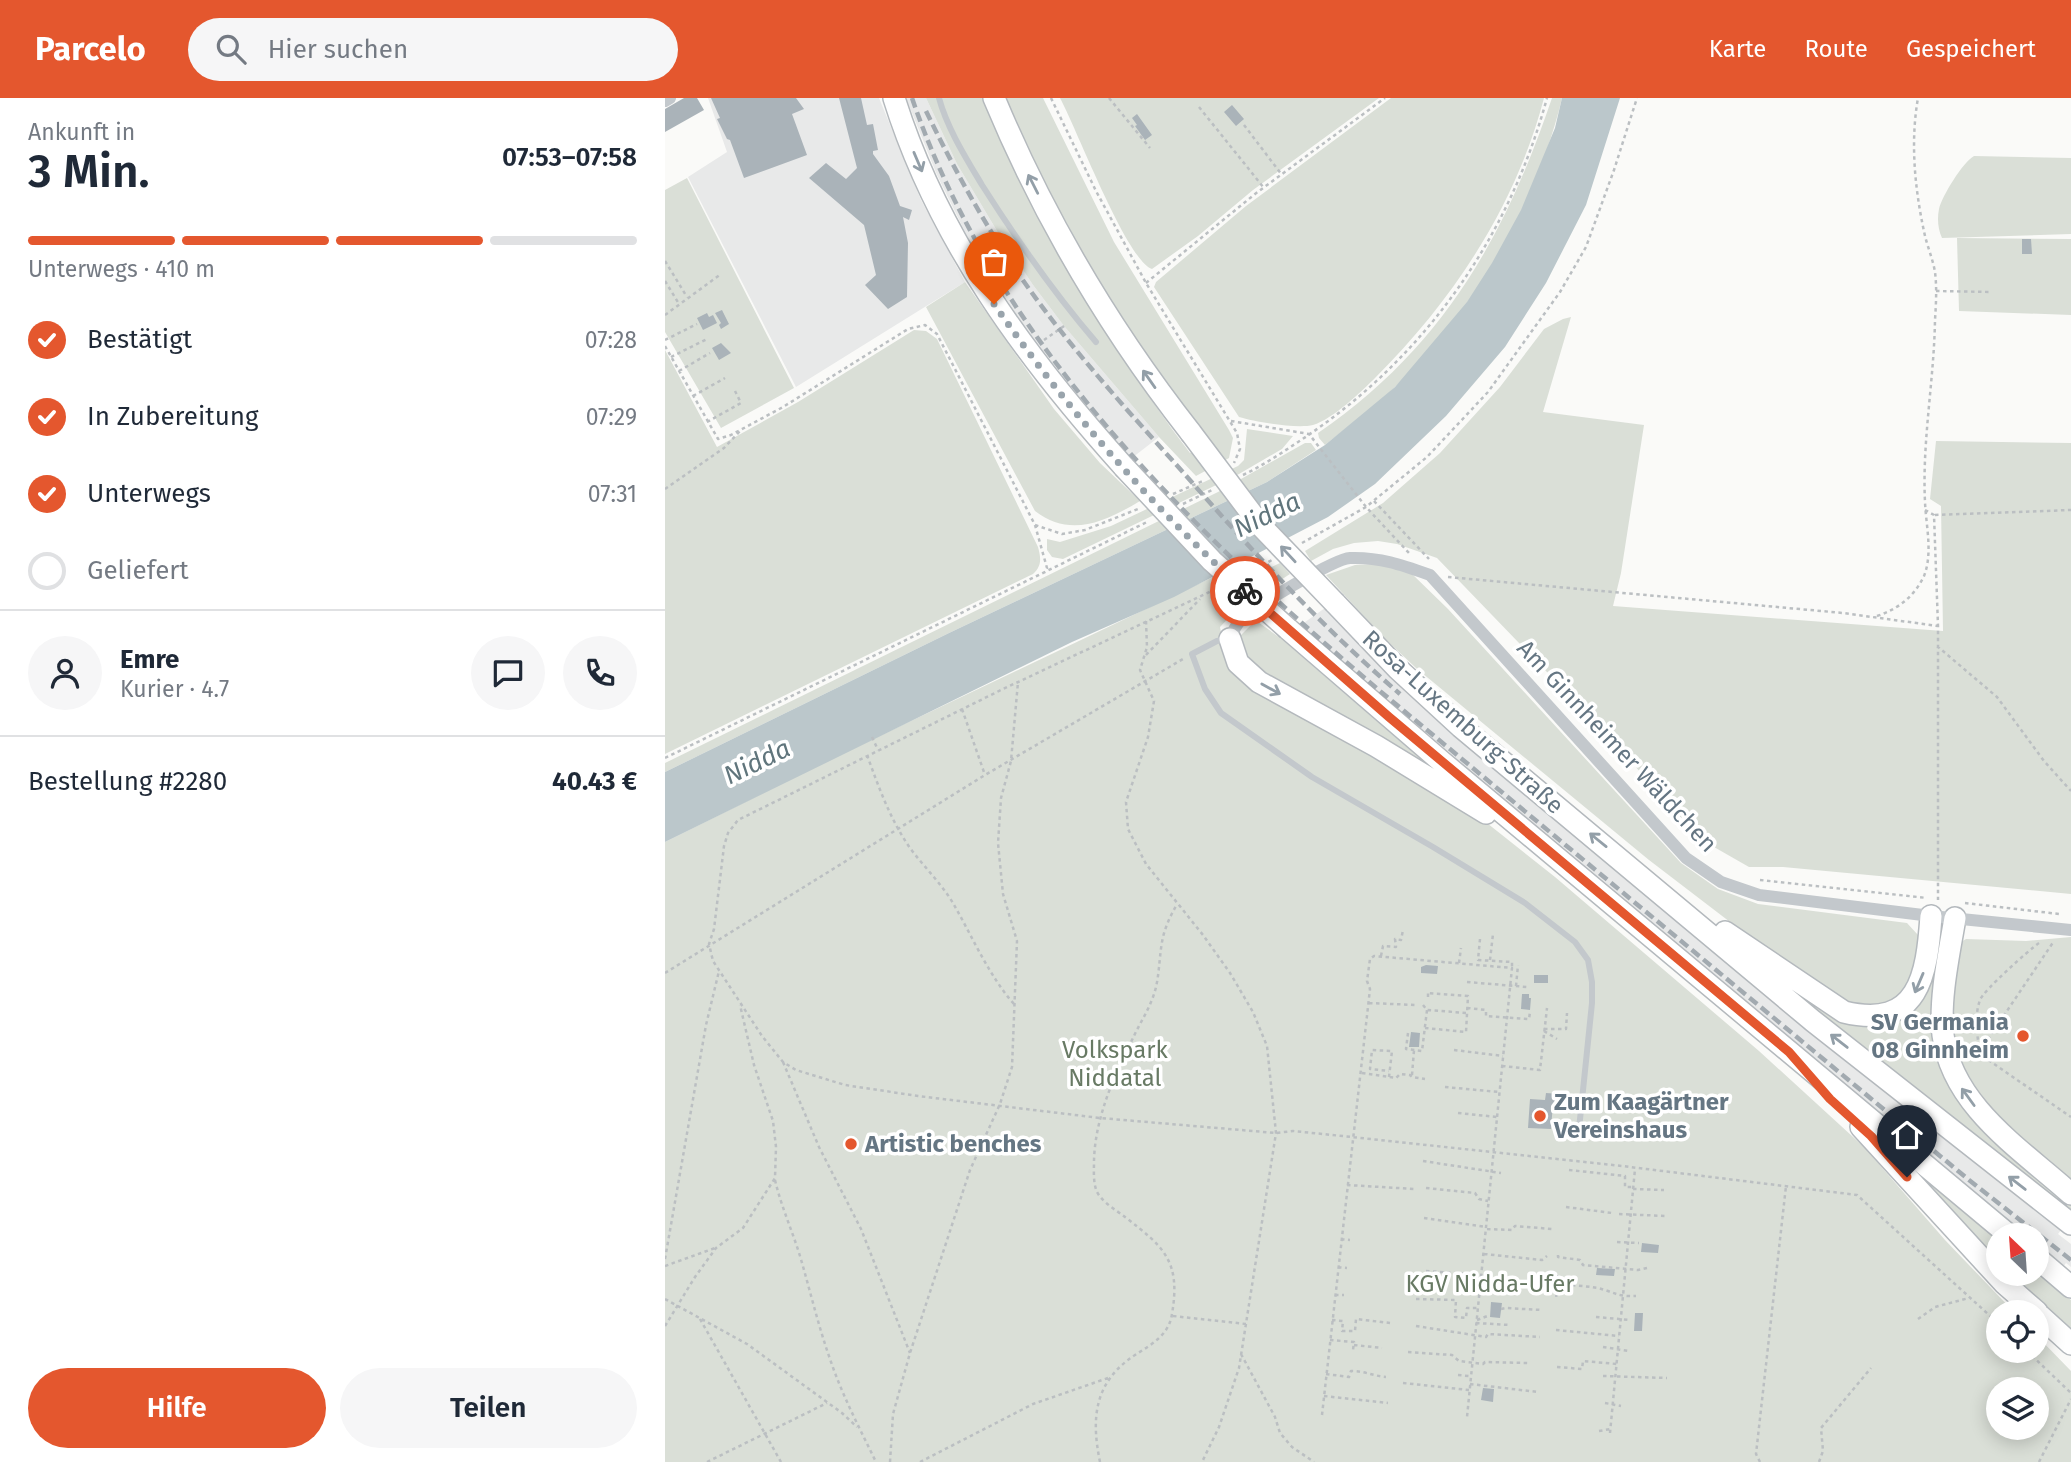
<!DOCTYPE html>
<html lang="de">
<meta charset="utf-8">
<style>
:root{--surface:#fff;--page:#f6f6f7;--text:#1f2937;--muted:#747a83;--line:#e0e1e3;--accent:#e4572e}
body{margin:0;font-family:"Fira Sans",sans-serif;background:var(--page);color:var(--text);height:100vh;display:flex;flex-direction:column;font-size:26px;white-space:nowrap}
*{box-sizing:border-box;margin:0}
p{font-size:23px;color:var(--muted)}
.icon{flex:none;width:38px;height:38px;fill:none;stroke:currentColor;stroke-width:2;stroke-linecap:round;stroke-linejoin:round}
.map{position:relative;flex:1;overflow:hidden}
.details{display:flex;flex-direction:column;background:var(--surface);width:665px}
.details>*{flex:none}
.needle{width:46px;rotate:335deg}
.controls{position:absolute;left:1321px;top:1125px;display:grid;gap:14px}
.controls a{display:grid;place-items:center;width:63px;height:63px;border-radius:50%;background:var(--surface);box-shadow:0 4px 18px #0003;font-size:35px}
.pin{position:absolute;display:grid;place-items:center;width:60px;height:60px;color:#fff;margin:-72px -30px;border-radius:50% 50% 50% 0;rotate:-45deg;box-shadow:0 0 7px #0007}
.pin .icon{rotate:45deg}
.courier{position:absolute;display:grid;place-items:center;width:70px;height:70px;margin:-35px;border:5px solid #e4572e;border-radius:50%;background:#fff;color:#222;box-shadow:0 2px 9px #0007}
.head em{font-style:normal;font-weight:600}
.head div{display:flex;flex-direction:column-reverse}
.head{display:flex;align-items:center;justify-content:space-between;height:119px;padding:0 28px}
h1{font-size:46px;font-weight:600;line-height:52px}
.bar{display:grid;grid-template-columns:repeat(4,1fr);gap:10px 7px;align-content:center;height:84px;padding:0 28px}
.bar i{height:9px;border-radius:5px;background:var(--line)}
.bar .current{background:var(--accent)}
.bar p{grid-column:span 4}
.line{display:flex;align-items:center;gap:18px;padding:0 28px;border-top:2px solid var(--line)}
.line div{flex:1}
.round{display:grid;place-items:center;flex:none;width:74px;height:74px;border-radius:37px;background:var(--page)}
ol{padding:0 28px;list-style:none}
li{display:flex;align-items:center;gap:21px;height:77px}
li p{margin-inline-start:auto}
li .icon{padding:7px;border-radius:50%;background:var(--accent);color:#fff;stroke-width:4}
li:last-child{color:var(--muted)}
li i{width:38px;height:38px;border:4px solid var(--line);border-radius:50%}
.primary-button{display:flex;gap:14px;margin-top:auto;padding:14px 28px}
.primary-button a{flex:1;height:80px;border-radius:42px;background:var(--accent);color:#fff;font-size:28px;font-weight:600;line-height:80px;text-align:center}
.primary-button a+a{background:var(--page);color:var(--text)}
header{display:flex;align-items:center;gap:42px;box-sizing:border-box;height:98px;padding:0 35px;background:var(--accent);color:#fff}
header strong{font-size:33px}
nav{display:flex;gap:38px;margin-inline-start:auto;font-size:24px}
.search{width:490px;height:63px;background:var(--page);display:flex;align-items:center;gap:18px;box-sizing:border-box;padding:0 24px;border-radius:38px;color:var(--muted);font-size:26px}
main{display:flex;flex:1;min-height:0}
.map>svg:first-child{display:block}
</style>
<header>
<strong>Parcelo</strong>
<div class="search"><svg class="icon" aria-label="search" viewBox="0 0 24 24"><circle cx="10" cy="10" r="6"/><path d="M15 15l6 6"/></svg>Hier suchen</div>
<nav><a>Karte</a><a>Route</a><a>Gespeichert</a></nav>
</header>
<main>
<section class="details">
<div class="head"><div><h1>3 Min.</h1><p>Ankunft in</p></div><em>07:53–07:58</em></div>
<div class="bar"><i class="current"></i><i class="current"></i><i class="current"></i><i></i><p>Unterwegs · 410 m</p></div>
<ol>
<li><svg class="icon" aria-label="check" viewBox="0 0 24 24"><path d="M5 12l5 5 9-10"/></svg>Bestätigt<p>07:28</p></li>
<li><svg class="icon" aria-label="check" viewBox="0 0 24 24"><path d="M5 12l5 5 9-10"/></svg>In Zubereitung<p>07:29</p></li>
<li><svg class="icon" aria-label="check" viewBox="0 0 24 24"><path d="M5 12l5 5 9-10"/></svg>Unterwegs<p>07:31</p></li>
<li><i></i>Geliefert</li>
</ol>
<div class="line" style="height:126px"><a class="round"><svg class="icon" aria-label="person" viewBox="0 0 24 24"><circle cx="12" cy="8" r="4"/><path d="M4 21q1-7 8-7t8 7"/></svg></a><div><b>Emre</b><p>Kurier · 4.7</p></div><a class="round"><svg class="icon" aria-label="chat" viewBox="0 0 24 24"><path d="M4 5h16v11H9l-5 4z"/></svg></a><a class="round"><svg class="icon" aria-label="phone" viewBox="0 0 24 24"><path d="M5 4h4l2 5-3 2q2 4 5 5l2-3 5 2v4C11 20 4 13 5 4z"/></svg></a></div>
<div class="line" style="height:91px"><div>Bestellung #2280</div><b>40.43 €</b></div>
<div class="primary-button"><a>Hilfe</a><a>Teilen</a></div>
</section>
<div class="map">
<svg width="1406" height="1364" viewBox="0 0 1406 1364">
<rect width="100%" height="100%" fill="#fafaf8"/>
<path fill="#e8e9e9" d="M43,0H214L256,102L300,184L131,289L23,79L62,54Z
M241,0H261L292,66L332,133L368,187L399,228L494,339L463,363L372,248L307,148L272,77Z
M660,510L762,610L1143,930L1396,1132L1393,1136L1406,1146V1169L1401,1165L1398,1169L1372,1147V1138L1361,1137L898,749L730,613L633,529Z"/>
<path fill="#dadfd7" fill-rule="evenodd" d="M261,0H318C339,48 363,93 388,138C429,213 473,288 525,355L543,342L526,325L442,198L371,70L338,0H378L449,144L564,332L568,340L564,360L531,378L494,339L399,228L368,187L332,133L292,66Z
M395,0H714L588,92L533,138L487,171C462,163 411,29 395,0Z
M726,0H879C851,107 789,201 711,279C696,294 668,321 648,327C632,331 591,324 574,319L489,189L491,184L581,108Z
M887,0H897C873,103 807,216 730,289C709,310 683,328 660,347L654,340L653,335C777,250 840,139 887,0Z
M1309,58L1406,60V136L1277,140C1273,131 1272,121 1274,111C1277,98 1298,64 1309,58Z
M22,80L129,290L56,330L0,234V92Z
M1292,140L1406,141V217L1294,213Z
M300,184L389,311L435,365L475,403C440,424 405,440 370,413L261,209Z
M906,219L878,314L979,327L956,475L948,508L1278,533L1276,408L1265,401L1271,343L1406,345V796L1118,769H1084L1035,741L935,629L772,460L732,446L713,443L689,445L668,451L646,463L640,453L718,405L775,355L835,289L879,231L898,221Z
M249,232L261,233L272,241L373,449C376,460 377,468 368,476L0,656V252L52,349L133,304Z
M582,331L628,338L617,351L574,376L398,461L387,459L382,452V441L395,444L446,428L573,368L579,362Z
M640,345H646L651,352L602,384L284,535L0,674V665L553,394Z
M615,465L625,476L574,509L555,529L560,556L803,710L890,779L1094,953L1199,1049L1280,1142L1349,1214H1334V1253H1372V1238L1406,1273V1364H0V744L162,663L548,479L560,491ZM1334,1292H1372V1330H1334Z
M710,466L744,473L783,511L1016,765L1053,791L1093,806L1242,825L1253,837L1256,852L1249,886L1225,907L1197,912L1129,873L984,762L751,570L717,538L661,477L690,467Z
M593,524L618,542L766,670L580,568L574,539L585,528Z
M1406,839V1087L1303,991L1283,934L1293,846L1301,841L1361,843Z
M1273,841L1276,842L1275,956L1406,1103V1113L1106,876L1157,907L1229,919Z
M1263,1082L1333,1142V1162L1305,1135L1260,1085Z
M1372,1174L1406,1202V1232L1348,1176H1372Z"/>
<path fill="#bbc7cb" d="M897,0H955L921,107L881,185L840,249L781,318L710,386L663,419L509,499L407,544L0,744V674L284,535L602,384L660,347L730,289L802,204L827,165L856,112L890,30Z"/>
<path fill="#aab3b9" d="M19,0H32L39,12L0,34V11Z
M46,0H131L139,11L127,16L142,57L79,80L65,42L62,41L52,21L55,20Z
M174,0H196L202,27L208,26L213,52L208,53V56L224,78L235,108L247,112L244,122L238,119L243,145L242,199L223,211L200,187L211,177L199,127L144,80L161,65L181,81L192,70Z
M567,7L579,21L571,28L559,14Z
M472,16L487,37L480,42L470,28L472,27L467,20Z
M1357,141H1366L1367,156H1357Z
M57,212L64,226L56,231L54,227L56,225L50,215Z
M42,215L44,219L48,217L52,225L38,232L32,220Z
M56,245L66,255L54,262L47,250Z
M761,867L773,868L772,876L756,875V869Z
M869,877H883V885H869Z
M857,896H864V900H866L865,912L856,911Z
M746,934L755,935L754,949H744Z
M881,995L895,996L894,1006L888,1005L886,1031L863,1030L865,1001L880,1002Z
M977,1145L994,1147L993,1155L976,1154Z
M932,1170L950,1171L949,1178L931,1177Z
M826,1204L837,1205L835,1220L825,1219Z
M970,1215H978L977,1233H969Z
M818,1290L829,1291L828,1304L816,1302Z"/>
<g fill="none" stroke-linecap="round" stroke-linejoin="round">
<g stroke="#b4b9bd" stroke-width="24">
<path id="highway" d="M229,0C273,141 361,260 459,369
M329,0C379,120 446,233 526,335
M670,505L733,571L796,629L1148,923L1406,1126
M623,531L777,664L1345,1138
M565,541L573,565L594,584L711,648L821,715
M1290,820C1284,856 1274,901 1278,937C1287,1008 1356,1051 1406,1096
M1060,834L1179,914C1254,932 1262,877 1266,818
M1196,1029L1339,1185L1372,1214
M1372,1160L1406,1189
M1372,1215L1406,1246"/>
</g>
<path stroke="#bbbfc2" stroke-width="2.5" stroke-dasharray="3.5 3.5" stroke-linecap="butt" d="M386,0L431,93L481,185L572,335L575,351L569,365
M444,0L485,50
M534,9L599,90
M579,27L617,77
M0,163L22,199
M0,183L14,206
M481,185L590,96L720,0
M1271,193L1327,194
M0,217L56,176
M0,242L32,226
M379,242L402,226
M0,248L53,341L66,337L118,309L243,231L260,227L272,236L370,427L382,470L379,475
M6,259L42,241
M14,273L45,255
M28,298L60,280
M566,323L644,336L701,409L744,455
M42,324L76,305L70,293
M578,377C597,368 615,356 633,344C757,263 843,143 882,0
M0,391L59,350L75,333
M508,396L540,382
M709,403L764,461
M518,406L547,392
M1260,412L1269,417L1273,528V802
M1270,417L1406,412
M370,427L397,436L420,432L473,411
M637,445L701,409L762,359L823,294L895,194L921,149L949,72L972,0
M585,474L607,462
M783,479L1178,515L1273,528
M551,491L336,592L73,722L63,735L59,748L49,831L44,846L48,863L97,938L118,964L131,972L180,987L253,998L435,1020L611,1035L628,1033L687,1039L957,1068L1192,1097L1334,1226
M1212,518C1233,511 1249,499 1259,478C1268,455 1261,428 1260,404C1257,343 1269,283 1270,222C1271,206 1272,190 1270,174C1268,162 1263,150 1260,138C1250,93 1245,45 1253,0
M481,523L482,549L475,572L489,603L483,639L461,704L463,731L481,766L538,837L565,875L588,914L602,948L611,1035L574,1270L554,1329L537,1364
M1272,548L1332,599L1379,663L1406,693
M481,557L535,501
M297,611L320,677
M207,639L213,652
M202,657C214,690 225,721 245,750C259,769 276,785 288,805C307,838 324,878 349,906
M0,660L484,423
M1095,782L1262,800
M1300,805L1394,816
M815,841L813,862L847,864V870
M1374,845C1365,851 1318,893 1315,902C1309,918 1312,941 1316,957L1406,1019
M716,858L718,848L731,849L730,841L736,842L738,832
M825,862L828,836
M794,865L796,850
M0,875L320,677L518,561
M802,884L862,889
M851,888L853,867
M763,899V892
M704,905L750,907
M758,907L762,912L802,915
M802,910L821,912V918L864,921L865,914
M760,930L801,934L803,898L763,895
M879,931H901L902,915
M879,933L892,941
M743,935L741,951L757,953L762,912
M789,952L838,958
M1315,953L1389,843
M118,964L154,1049L196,1131L245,1255
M837,968L875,972L882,910
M697,975L731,980L735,976L745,977L747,979L760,981
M747,977L749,952
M724,979L727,953L707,952L705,971L724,973
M780,989L834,994
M793,1015L832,1019
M758,1063L836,1075
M904,1072L960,1078V1089H968
M110,1082C116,1108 127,1132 135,1158C145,1192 153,1227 165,1261C177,1297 195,1331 211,1364
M682,1087L750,1091
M761,1090L810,1095L814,1101L823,1103
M968,1091L999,1092
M901,1109L947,1115
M954,1116L1000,1118
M759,1120L822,1129
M822,1131L847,1132L850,1128L887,1131
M676,1141L685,1142
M952,1144L974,1145
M819,1156L877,1162L882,1158
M893,1157V1159L915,1162L918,1167L973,1172L982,1170
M0,1161L41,927L54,873
M0,1168L50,1150
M673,1169L682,1170
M761,1173L816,1177
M890,1177L894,1179L891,1200
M893,1186C906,1187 920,1188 933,1190C949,1194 952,1199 971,1198
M670,1197H679
M0,1201L82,1246L177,1315L192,1329
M751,1201L791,1202L790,1219L801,1220L802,1210H812
M836,1211L841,1210L877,1212
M508,1218L581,1226
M931,1219L965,1222
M35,1221L116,1364
M1253,1221L1270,1209L1304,1200
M667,1222L678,1223L677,1233H690L691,1221L725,1225
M812,1222L825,1217
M811,1225L845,1227
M0,1228L30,1179L51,1150L78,1130L110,1080L111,1049L108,1023L89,967L75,907
M751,1228L821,1239L823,1236L875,1239
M891,1232L954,1238
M665,1242L689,1244L688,1252
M689,1247L717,1250
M938,1249L964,1253
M1362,1253L1406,1295
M743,1254L787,1257L794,1263L818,1266L820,1264L863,1265
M576,1256L610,1319L615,1335L627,1349L649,1364
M892,1269L917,1271L918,1263L952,1266
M661,1276L684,1279L686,1273C700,1273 708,1278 721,1279
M793,1277L804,1278
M938,1278L1002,1280
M738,1285L804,1292
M805,1286L873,1294
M659,1298L723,1305
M940,1305L956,1308
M657,1317L705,891L702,883L705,861L709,858L847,870L802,1319
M934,1333L946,1331
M945,1335L970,1071
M42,1364L162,1305
M225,1364L228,1316L245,1255L305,1072L335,1006L347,969L352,843L338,796L333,745L336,700L346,663L353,584
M255,1364L368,1306L443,1280
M435,1364C426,1320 429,1284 470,1257C487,1246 504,1237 507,1216C516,1163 499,1149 460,1119C451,1112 438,1105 432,1094C428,1085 429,1073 429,1063C430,1019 450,976 469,938C475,925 483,913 488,899C496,878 493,853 500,832C503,823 507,815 511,808
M1095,1364L1091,1356L1121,1088
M1154,1364L1158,1353L1156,1330L1206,1270
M1374,1364L1406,1301"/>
<path stroke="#c3c8cc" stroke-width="6" d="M274,0C282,30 301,60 317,87C352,142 388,194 431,244
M562,541L552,543L527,556L540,591L556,615L647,679L768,749L860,805L910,844L923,862L927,884V905L914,1031"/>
<path stroke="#c3c8cc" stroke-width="12" d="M0,3L5,0
M565,541C568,533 570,528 576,522C589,509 669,461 685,460C715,459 737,467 765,477L1021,760L1056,784L1094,797L1266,818L1406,832"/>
<use href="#highway" stroke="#fff" stroke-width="21"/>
<path stroke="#a2aab0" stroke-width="4.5" stroke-dasharray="10 5" stroke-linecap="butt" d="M247,0C330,244 524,430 715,593L1304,1082L1406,1162
M261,13C291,75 323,133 362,188C408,253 463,313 516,372C586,452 655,527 735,596"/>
<g stroke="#b4b9bd" stroke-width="24" stroke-linecap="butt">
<path id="highway-bridge" d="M526,335L596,428L670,505
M459,369L547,463L623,531"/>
</g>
<use href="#highway-bridge" stroke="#fff" stroke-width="21"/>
</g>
<defs><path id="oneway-shaft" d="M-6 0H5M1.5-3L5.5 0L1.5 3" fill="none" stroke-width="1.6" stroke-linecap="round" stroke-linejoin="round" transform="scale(1.75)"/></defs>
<g stroke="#939fa8">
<use href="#oneway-shaft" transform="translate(253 64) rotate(67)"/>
<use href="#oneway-shaft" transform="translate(368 86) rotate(-117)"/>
<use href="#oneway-shaft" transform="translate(484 281) rotate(-125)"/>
<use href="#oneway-shaft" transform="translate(623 456) rotate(-133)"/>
<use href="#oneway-shaft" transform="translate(606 591) rotate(29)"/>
<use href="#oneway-shaft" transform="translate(933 742) rotate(-141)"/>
<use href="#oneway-shaft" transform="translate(1254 885) rotate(113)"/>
<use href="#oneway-shaft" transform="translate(1174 943) rotate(-142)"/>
<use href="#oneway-shaft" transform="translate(1303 999) rotate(-126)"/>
<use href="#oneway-shaft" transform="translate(1352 1085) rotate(-142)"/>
</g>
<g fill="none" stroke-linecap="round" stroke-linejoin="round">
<path stroke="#99a4ac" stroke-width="7" stroke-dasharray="0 12.6" d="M329,206C401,310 486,408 580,493"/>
<path stroke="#e4572e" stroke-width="9" d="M580,493L724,619L1124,954L1165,1001L1206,1038L1242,1079"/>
</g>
<g fill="#e4572e" stroke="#fff" stroke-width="2.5">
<circle cx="1358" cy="938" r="7"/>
<circle cx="875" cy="1018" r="7"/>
<circle cx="186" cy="1046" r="7"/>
</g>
<g text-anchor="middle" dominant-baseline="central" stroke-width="7" stroke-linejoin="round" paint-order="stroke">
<g font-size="24" fill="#657683" stroke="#fff">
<text transform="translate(798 624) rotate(42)">Rosa-Luxemburg-Straße</text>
<text transform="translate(952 648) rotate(47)">Am Ginnheimer Wäldchen</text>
</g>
<g font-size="24" font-weight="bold" fill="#657683" stroke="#fff" text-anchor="start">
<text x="1344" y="924" text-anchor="end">SV Germania<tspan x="1344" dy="28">08 Ginnheim</tspan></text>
<text x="889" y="1004">Zum Kaagärtner<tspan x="889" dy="28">Vereinshaus</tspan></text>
<text x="200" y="1046">Artistic benches</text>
</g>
<g font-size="24" fill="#687a64" stroke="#fff">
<text x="450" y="952">Volkspark<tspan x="450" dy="28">Niddatal</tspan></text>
<text x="825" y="1186">KGV Nidda-Ufer</text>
</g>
<g font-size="26" font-style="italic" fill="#60757c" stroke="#fff">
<text transform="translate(602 417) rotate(-26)">Nidda</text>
<text transform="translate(92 664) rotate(-26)">Nidda</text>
</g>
</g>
</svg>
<div class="controls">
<a><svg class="needle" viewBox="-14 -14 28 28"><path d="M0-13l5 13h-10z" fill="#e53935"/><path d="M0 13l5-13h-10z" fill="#747a83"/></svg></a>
<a><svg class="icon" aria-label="locate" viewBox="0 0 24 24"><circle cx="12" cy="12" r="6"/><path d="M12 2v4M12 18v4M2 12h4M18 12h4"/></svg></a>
<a><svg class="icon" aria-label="layers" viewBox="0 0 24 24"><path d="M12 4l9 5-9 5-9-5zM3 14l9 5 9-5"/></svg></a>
</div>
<div class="pin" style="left:329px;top:206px;background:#ea580c"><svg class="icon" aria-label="bag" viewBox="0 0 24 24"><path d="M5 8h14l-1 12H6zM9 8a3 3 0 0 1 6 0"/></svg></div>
<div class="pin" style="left:1242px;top:1079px;background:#1f2937"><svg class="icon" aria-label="home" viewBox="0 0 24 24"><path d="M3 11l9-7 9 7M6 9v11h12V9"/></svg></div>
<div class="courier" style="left:580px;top:493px"><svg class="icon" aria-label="bike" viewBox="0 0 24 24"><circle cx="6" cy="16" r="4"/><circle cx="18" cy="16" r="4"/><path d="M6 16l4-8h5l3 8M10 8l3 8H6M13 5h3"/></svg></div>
</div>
</main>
